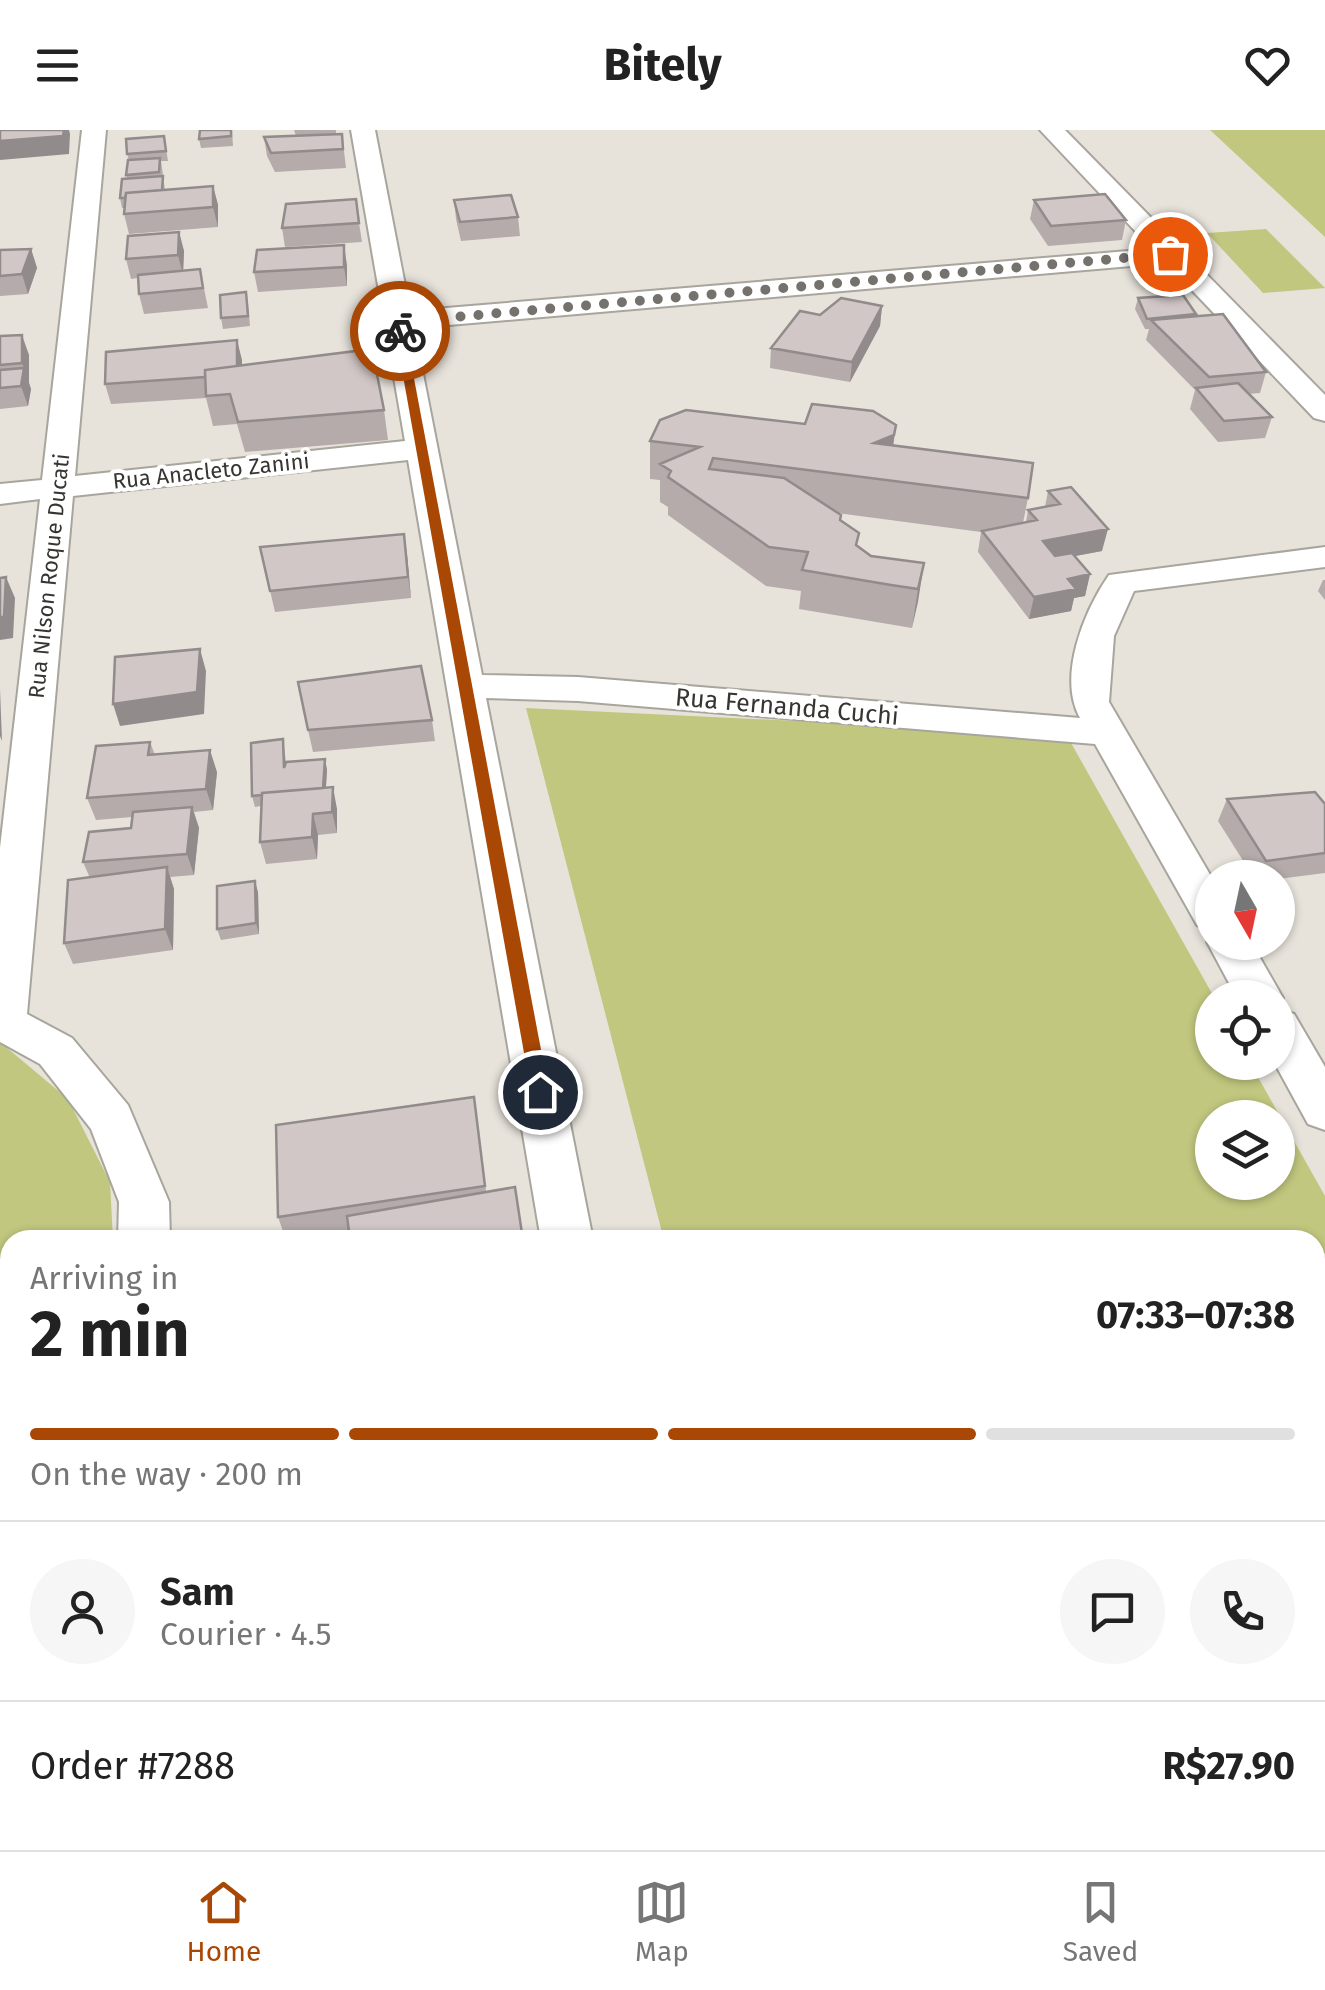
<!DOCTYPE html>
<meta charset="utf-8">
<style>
:root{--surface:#fff;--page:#f6f6f6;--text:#222;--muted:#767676;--line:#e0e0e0;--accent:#a94704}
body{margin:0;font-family:"Fira Sans",sans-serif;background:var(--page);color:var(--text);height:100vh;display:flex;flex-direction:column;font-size:38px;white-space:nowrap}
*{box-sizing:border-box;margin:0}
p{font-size:32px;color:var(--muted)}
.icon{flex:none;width:55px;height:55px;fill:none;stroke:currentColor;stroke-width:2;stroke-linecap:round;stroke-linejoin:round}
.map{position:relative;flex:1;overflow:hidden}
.side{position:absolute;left:0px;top:1100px;width:1325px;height:620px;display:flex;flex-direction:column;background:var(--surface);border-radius:30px 30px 0 0;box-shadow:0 2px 8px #0004}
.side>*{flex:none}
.needle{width:65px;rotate:171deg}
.buttons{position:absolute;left:1195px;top:730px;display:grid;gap:20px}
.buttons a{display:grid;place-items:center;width:100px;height:100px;border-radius:50%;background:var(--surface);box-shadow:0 2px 8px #0004;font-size:50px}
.pin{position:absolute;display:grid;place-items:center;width:85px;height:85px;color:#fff;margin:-42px;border:5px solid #fff;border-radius:50%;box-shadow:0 2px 10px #0007}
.courier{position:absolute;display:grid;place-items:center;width:100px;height:100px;margin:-50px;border:8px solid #a94704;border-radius:50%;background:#fff;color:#222;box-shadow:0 2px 12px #0007}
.headline em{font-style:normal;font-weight:700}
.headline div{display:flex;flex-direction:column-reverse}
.headline{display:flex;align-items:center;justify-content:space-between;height:170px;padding:0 30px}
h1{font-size:65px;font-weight:700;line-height:75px}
.bar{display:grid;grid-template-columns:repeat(4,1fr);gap:15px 10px;align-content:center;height:120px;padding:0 30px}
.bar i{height:12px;border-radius:8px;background:var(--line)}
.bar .on{background:var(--accent)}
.bar p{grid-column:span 4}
.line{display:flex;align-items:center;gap:25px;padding:0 30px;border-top:2px solid var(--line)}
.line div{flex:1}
.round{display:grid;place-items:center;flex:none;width:105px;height:105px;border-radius:52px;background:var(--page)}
header{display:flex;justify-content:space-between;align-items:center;height:130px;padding:0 30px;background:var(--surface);font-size:45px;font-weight:700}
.menu{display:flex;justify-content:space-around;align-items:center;height:140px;border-top:2px solid var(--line);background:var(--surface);font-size:28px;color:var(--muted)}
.menu a{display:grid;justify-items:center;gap:5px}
.menu .on{color:var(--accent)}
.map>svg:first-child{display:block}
</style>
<header><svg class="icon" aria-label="menu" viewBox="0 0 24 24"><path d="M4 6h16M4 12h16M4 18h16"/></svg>Bitely<svg class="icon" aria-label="heart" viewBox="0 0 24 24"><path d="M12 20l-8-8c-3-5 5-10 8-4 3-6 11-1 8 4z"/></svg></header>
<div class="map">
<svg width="1325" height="1720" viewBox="0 0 1325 1720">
<rect width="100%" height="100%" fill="#e7e3db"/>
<path fill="#c1c77e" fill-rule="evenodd" d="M1210,0H1325V107Z
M1266,99L1325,158L1263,163L1207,103Z
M526,578L1066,604L1214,867L1212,932L1250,933L1325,1066V1123L1315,1125V1110H664ZM1212,988H1278V1052H1212Z
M0,912L68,969L110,1052L113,1110H10V1397L0,1412Z"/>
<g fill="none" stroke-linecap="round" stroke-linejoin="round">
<g stroke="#a8a59d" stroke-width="4">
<path id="minor" d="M82,0H106L75,346L405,311L351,0H375L410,181L1152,119L1040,0H1065L1325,265V291L1314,288L1166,133L414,198L482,545L578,547L1080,588C1057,547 1084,481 1109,445L1325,417V437L1134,461L1114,506L1109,572L1212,748V800L1197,795L1095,614L578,571L486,568L593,1110H541L408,330L73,366L27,884L72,908L128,975L169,1072L170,1110H118L119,1072L91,999L40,934L0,912V718L40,369L0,374V354L42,350Z
M1212,802V812H1251L1283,868L1278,877V868H1237L1207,812Z
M1278,879L1294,884L1325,937V1000L1308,994L1274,932H1278Z
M1325,1154V1202L1315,1204V1156Z
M10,1436V1506L0,1510V1440Z
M644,1710H710L712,1720H646Z"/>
</g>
<use href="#minor" fill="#fff" fill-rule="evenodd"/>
</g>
<path fill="#b4abaa" d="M232,0L233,16L201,18L199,9Z
M294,0H336V4H342L346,38L275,42L267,26L264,7L296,6Z
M164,6L168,31H161L165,60L213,56L218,75V97L129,104L124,84V78H122L120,68L127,48L126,45L129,30L127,24Z
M454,70L518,87L520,106L461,111L456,89Z
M1034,70L1126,90L1122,110L1048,116L1030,89Z
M359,93L362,112L285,117L282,98Z
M179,102L184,121L183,141L200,139L208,178L144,184L139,164L138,148L131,149L126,129Z
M31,119L37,138L28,164L0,166V120Z
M347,135V156L258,162L254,142Z
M1138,168L1196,184L1195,186L1266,242L1260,263L1248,264L1272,287L1265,308L1218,312L1190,279L1195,260L1146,210L1149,199H1145L1135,179Z
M248,173L250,196L223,199L221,188Z
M882,176L880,196L850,252L770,238L771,218L820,185Z
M0,206L29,225V253L31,259L28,276L0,279Z
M237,210L242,236L384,280L388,310L245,322L237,294L213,296L206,268L111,274L105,254Z
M650,311L894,316L1028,368L1023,393L1026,392L1028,380L1045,377L1048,361L1102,421L1075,426L1090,444L1085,466L1074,468L1071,481L1029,489L978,422L981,402L837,383L857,417L871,426L924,433L912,498L799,479L801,461L766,456L668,385V377L660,372V350L650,349Z
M260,417L407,425L411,468L275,482Z
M1323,450H1325V470L1318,461Z
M432,590L435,611L313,622L308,600Z
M283,609L286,632L325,629L327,640L326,658L337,679V703L318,705L317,729L266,734L260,712L261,676L255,677L252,666Z
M150,612L155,625L217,642L213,680L194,682L199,698L194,745L170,747L174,759L173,820L73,834L64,813L90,748L83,732L131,698L132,687L96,690L87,668Z
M1227,669L1325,674V743L1278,749V748H1254L1218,691Z
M258,762L259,804L221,810L217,799Z
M478,996L486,1061L349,1105L316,1110H286L278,1087Z
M1182,1710H1315L1325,1720H1186Z"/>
<path fill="#928b8b" d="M64,0H69L70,4L69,24L0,30V11Z
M213,56L218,75V97L213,77Z
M179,102L184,121L183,145L178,125Z
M344,115L347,135V156L344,137Z
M31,119L37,138L28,164L22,144Z
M882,176L880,196L850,252L852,232Z
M22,205L29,225V253L31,259L28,276L21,256L24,238L22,233Z
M237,210L242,230V266L237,245Z
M896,295L891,332L874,313Z
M1108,399L1102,421L1038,433L1043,411Z
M404,404L407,425L411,468L408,447Z
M924,433L918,472L912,498L918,459Z
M1090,444L1085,466L1074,468L1071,481L1029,489L1034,467L1068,449Z
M6,447L15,468L13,508L0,510V487Z
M200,519L206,541L204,584L120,596L113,574Z
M0,559L2,611L0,606Z
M210,620L217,642L213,680L206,659Z
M325,629L327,640L325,670L323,659Z
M333,657L337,679V703L332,682Z
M192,677L199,698L194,745L187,724Z
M313,684L318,705L317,729L312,707Z
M167,737L174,759L173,820L165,799Z
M255,751L258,762L259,804L256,793Z"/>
<path fill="#d1c7c6" stroke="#928b8b" stroke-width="2.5" d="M0,0H64L63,6L0,11Z
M200,0H231V6L199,9Z
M342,4L343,19L271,23L264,7Z
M164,6L166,21L127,24L126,9Z
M160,28L159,42L126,45L128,30Z
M163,46L162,60L126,63L125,68H120L122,49Z
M213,56V77L124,84L126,63Z
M1105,64L1126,90L1051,96L1034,70Z
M511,65L518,87L460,92L454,70Z
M356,69L359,93L282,98L286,74Z
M179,102L178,125L126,129L128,106Z
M344,115V137L254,142L257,120Z
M31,119L22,144L0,146V120Z
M200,139L203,158L139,164L138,145Z
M246,162L248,186L221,188L220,165Z
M1183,165L1196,184L1147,189L1138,168Z
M841,168L882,176L852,232L771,218L800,181L820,185Z
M1223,184L1266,242L1209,247L1151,190Z
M22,205V233L0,235V206Z
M237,210V236L205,240V247L105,254L106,222Z
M372,219L384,280L238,292L230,264L206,266L205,240Z
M24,238L21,256L0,258V240Z
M1238,253L1272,287L1224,291L1196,258Z
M812,274L873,281L896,295L894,305L874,313L1033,333L1028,368L713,328L709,339L784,348L841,385L840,390L859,403L856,415L871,426L924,433L918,459L891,455L802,440L808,422L769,417L668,347L671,341L660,334L700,317L650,311L660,290L686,280L805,294Z
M1071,357L1108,399L1043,411L1055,426L1072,423L1090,444L1068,449L1076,459L1034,467L982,401L1037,390L1028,380L1060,374L1048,361Z
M404,404L408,447L270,461L260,417Z
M6,447L4,487H0V448Z
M200,519L197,562L113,574L115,527Z
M421,536L432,590L308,600L298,552Z
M283,609L284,638L286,632L325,629L323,658L262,663V665L252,666L251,613Z
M150,612L148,625L210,620L206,659L87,668L96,616Z
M333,657L332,682L313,684L312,707L260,712L262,663Z
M1315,662L1325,674V723L1266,731L1227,669Z
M192,677L187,724L83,732L89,702L131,698L133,682Z
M167,737L165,799L64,813L68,750Z
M255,751L256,793L217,799V756Z
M474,967L485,1056L278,1087L276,995Z
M515,1057L523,1110H350L347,1086Z
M1325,1660V1720H1211L1207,1710H1315V1662Z
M439,1710H625L626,1720H440Z
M1142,1710H1150L1154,1720H1108Z"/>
<path fill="#a94704" d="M400,198L405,201L549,962L540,969L531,962L395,201Z"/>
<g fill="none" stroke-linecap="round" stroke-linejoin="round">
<path stroke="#75726d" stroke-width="10" stroke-dasharray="0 18" d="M400,201L398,192L1170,124"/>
</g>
<g text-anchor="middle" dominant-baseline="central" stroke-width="8" stroke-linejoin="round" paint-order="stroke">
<g font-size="22" fill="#373532" stroke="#fff">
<text transform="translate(211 341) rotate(-6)">Rua Anacleto Zanini</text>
<text transform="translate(49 446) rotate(-84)">Rua Nilson Roque Ducati</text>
</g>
<g font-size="25" fill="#373532" stroke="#fff">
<text transform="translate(787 577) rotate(5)">Rua Fernanda Cuchi</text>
</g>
</g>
</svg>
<div class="buttons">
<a><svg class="needle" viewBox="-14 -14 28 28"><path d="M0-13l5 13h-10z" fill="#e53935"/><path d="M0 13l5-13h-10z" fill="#767676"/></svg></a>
<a><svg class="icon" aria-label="locate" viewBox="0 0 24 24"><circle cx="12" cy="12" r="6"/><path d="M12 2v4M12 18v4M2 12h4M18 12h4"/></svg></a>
<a><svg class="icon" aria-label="layers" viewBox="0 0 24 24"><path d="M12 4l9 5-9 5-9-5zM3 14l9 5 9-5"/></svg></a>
</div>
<div class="pin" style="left:1170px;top:124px;background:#ea580c"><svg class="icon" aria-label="bag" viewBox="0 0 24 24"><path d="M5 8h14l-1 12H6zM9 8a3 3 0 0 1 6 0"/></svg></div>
<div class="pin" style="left:540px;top:962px;background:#1f2937"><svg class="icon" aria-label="home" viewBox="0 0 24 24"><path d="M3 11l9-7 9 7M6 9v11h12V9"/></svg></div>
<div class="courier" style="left:400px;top:201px"><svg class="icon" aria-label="bike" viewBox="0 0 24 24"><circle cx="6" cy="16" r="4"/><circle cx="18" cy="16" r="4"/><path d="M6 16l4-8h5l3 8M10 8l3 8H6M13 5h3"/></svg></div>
<section class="side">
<div class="headline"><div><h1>2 min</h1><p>Arriving in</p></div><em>07:33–07:38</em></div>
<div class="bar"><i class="on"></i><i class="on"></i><i class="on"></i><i></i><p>On the way · 200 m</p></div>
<div class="line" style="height:180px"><a class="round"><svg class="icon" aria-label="person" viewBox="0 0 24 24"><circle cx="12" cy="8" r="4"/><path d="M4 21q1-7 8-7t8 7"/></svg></a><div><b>Sam</b><p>Courier · 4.5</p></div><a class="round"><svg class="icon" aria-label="chat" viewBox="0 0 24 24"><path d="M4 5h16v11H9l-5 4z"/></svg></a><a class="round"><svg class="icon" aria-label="phone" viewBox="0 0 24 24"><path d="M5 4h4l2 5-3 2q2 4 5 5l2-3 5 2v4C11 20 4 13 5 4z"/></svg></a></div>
<div class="line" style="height:130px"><div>Order #7288</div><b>R$27.90</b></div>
</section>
</div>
<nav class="menu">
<a class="on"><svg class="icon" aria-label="home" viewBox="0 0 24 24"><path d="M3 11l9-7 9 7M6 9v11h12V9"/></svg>Home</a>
<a><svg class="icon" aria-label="map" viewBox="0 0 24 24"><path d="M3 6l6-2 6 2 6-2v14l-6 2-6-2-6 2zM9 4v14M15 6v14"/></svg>Map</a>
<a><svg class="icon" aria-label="saved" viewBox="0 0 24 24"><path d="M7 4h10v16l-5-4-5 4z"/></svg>Saved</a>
</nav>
